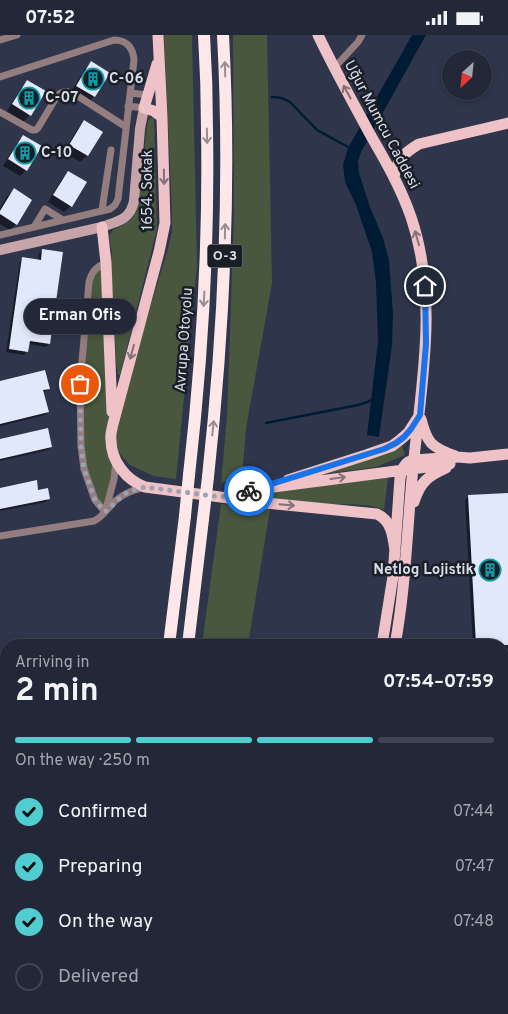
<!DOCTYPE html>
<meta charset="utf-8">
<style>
:root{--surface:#232838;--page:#2b3040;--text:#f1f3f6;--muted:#a3a6ae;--line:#404453;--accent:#51ccd1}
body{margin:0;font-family:Overpass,sans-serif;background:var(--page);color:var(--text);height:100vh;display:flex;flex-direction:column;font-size:19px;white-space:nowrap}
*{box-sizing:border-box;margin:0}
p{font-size:16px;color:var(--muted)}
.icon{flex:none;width:28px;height:28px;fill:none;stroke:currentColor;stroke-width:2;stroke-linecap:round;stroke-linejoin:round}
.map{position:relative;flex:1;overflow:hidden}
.drawer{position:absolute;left:0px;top:604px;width:509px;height:376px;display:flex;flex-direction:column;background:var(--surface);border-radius:20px 20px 0 0;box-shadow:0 2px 8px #0003,0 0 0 1px var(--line)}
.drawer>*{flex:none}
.needle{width:32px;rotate:207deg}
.fabs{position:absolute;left:442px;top:15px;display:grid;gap:10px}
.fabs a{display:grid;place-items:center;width:50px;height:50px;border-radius:50%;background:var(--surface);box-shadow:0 2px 8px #0003,0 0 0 1px var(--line);font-size:25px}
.pin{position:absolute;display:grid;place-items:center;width:42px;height:42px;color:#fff;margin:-21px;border:2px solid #fff;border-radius:50%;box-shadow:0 1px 5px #0007}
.courier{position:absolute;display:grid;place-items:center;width:50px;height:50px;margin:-25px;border:4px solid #1a73e8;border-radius:50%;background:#fff;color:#222;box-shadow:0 1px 6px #0007}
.bubble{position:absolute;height:35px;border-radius:18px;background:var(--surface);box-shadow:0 2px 8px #0003,0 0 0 1px var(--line);font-size:16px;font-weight:700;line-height:35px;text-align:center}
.head em{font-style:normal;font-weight:700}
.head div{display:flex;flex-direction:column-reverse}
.head{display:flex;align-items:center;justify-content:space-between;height:85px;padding:0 15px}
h1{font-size:32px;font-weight:700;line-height:38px}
.bar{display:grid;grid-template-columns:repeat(4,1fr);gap:8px 5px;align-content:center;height:60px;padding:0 15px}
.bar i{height:6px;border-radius:4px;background:var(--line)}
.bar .active{background:var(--accent)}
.bar p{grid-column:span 4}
ol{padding:0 15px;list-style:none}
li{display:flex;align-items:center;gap:15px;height:55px}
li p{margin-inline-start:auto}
li .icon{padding:5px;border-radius:50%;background:var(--accent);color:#111;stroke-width:4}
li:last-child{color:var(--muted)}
li i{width:28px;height:28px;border:2px solid var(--line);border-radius:50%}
.status{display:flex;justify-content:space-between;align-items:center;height:35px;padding:0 25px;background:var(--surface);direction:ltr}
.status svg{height:14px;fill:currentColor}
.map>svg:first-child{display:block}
</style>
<div class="status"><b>07:52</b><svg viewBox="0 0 49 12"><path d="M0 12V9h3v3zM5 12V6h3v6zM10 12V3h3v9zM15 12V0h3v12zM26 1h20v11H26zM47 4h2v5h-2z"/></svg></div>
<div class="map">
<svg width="508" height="979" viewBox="0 0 508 979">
<rect width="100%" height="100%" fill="#2f364b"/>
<path fill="#48573e" d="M164,0H192L197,230L176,444L154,441L130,430L118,417L115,406L129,341L167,217L172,197V177Z
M233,0H267L272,248L246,393L242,443L221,448L227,381L234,180Z
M153,82L154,83L157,194L120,340H118L116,329L114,274L110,229L112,218L109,201L113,195L131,185L138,165L148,85Z
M106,228L115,421L105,477L95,465L84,434L80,388L90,243Z
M402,411L405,420L376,432L316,440L396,414Z
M388,442L384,475C368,467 345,470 327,469C308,468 288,465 269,463L267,460L268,458Z
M221,469L270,474L248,610H202Z
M161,974H347V979H161Z"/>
<path fill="#001c35" d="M412,0H426L361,117L358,126L359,138L370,172L383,203L389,225L393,279L392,311L379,402L367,400L378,306L376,248L372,217L356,170L345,147L343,130L348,113Z"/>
<path fill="#0007" d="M92,28L94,61L88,68L71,57L85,34Z
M27,46L30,80L23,87L7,76L21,53Z
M84,87L101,97L87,121L80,127L64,117L78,93Z
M24,101L26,135L20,141L3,131L17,108Z
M68,137L71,171L64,177L48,167L62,144Z
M14,155L16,189L10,195L0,189V173L7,161Z
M43,215L49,309L46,312L28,309L27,316L24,320L6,317L20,226L23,223L38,226L39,218Z
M0,347L49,353L46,356L42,357L48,377L45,380L0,391Z
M0,405L51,411L48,415L0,426Z
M0,454L37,457L49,464L46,467L0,476Z
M508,460V697H502V610H473L465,465L468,462Z"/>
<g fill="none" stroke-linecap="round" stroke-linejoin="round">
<path stroke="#001c35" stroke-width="2.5" d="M272,62C279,62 284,63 290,67L317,95L350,113
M266,388L358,370L368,367L374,363
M86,979V974"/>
</g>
<path fill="#e1e8f9" d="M91,26L110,38L95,62L76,51Z
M27,45L46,56L31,81L12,69Z
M84,85L103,97L88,121L69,110Z
M23,100L42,111L27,136L8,124Z
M68,136L87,147L72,172L53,160Z
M14,153L32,165L17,190L0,179V176Z
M42,214L63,217L50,309L30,306L28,317L9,314L22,222L41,225Z
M45,335L50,354L43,355L49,377L0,389V346Z
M48,393L52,412L0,424V404Z
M37,445L38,455L48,453L50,464L0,474V453Z
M508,458V610H476L468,460Z"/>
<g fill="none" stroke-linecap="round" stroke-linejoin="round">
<path stroke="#937d7f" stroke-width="7" d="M0,5L17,0
M334,33L358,7L362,0
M0,42L114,5C127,5 133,13 134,25L118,164L115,170L110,174L0,200
M130,58L148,60
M128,71L144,73
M0,77L32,95H35L38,93L57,61C62,56 67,56 73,58L126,92
M102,175L111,115
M34,192L45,174L63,185
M106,474L114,444L116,426
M105,477L95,465L84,434L81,411L80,349L89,247C92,236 96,232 106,228
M0,501L94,486C103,482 108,473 115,466C124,458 134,455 145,452"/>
<path stroke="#c6a4a8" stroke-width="10" d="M0,215L102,192C118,186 130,185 134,166L140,94L144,73"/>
<path stroke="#eec2c7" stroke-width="11" d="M158,0L162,82L165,188L159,217L113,389C112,394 110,400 111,405C111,426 126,445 145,452L266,468L377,479C392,486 393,502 395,516
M318,0C334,34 353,67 371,101C386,127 401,153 411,182C439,264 421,350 413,433C407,492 406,551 395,610
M157,29L144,73L154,76L162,82
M394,142C397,124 404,118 419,109L508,88
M102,192L106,228L112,377
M421,384C427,408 431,412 455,421
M288,445L366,420L392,411L400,405L408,398L417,384
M231,461L258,454L450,429
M414,467C420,447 428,441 446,433
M382,610L393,541L400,443C402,434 404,427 414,425L457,422L470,423L508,419
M361,979L362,974"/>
<path stroke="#fde7e9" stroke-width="12" d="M189,440C202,326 209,210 207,95C207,63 206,32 204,0
M208,442C224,295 231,147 223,0
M169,610L185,481
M188,610L203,484
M122,979L123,974
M142,979L143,974"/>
<path stroke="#fde7e9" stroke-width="12" d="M185,481L189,440
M203,484L208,442"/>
</g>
<defs><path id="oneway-shaft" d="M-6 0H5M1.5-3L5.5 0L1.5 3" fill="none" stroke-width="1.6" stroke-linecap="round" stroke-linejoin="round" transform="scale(1.25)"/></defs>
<g stroke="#978d92">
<use href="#oneway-shaft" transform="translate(225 34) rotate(-92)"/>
<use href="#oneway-shaft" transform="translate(207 101) rotate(89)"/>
<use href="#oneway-shaft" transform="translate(225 196) rotate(-89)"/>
<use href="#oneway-shaft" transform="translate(204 264) rotate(93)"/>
<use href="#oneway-shaft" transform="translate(213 393) rotate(-84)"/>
</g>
<g stroke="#847077">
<use href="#oneway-shaft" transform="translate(347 57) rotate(-119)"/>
<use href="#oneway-shaft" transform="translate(164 142) rotate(89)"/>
<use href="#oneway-shaft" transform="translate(417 203) rotate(-106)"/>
<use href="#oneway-shaft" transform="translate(132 317) rotate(105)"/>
<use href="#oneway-shaft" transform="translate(338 443) rotate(-8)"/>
<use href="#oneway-shaft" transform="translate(287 470) rotate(5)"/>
</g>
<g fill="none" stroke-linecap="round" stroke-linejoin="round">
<path stroke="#9ca2b2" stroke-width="5" stroke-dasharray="0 9" d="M80,349L81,411L84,434L95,465L105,477L123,460L128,457L145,452L221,462L249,456"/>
<path stroke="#1a73e8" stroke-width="6" d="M249,456L384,414L396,408L404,402L411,394L420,380L426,309L425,251"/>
</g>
<defs>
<g id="building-ring" transform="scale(1.125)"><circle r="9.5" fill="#1a1e27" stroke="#0f9aa8" stroke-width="1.5"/><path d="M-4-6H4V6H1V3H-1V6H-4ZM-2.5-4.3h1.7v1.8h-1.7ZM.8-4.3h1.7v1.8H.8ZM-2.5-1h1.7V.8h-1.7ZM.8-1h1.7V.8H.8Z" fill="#0f9aa8"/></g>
</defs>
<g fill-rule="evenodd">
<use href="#building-ring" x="93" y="44"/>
<use href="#building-ring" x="29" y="63"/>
<use href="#building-ring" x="25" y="118"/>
<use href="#building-ring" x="490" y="535"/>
</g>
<g text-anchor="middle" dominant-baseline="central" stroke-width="5" stroke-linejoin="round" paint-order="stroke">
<rect fill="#1a1e27" stroke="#9ea3af" stroke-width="1" x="207.5" y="209.5" width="35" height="23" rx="4"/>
<g font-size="14" font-weight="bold" fill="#d7dce9">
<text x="225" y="221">O-3</text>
</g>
<g font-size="15" font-weight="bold" fill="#d7dce9" stroke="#1a1e27" text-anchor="start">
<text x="109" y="44">C-06</text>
<text x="45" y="63">C-07</text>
<text x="41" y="118">C-10</text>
<text x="474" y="535" text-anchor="end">Netlog Lojistik</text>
</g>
<g font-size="15" fill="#d7dce9" stroke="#1a1e27">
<text transform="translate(381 90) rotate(62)">Uğur Mumcu Caddesi</text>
<text transform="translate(148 155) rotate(-90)">1654. Sokak</text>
<text transform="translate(185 305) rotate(-86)">Avrupa Otoyolu</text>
</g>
</g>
</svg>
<div class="fabs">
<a><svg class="needle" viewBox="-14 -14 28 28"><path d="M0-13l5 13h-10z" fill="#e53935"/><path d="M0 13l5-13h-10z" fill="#a3a6ae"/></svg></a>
</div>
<div class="pin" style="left:80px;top:349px;background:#ea580c"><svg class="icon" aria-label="bag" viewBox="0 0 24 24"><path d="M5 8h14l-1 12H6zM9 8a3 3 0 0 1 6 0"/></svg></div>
<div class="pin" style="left:425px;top:251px;background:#1f2937"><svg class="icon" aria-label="home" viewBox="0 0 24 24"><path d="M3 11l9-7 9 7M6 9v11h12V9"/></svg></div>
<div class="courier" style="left:249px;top:456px"><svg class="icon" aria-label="bike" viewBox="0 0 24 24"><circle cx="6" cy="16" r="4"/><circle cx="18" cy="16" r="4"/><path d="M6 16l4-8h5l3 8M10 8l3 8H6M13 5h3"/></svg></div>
<div class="bubble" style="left:24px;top:264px;width:112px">Erman Ofis</div>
<section class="drawer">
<div class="head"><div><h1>2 min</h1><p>Arriving in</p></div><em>07:54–07:59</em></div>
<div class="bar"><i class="active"></i><i class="active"></i><i class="active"></i><i></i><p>On the way · 250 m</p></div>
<ol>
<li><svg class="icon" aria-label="check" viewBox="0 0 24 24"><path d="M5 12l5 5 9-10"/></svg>Confirmed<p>07:44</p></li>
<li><svg class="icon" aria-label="check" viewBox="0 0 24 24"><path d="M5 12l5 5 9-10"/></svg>Preparing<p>07:47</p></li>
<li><svg class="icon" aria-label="check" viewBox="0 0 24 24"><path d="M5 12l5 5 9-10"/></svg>On the way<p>07:48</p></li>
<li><i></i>Delivered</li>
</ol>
</section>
</div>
